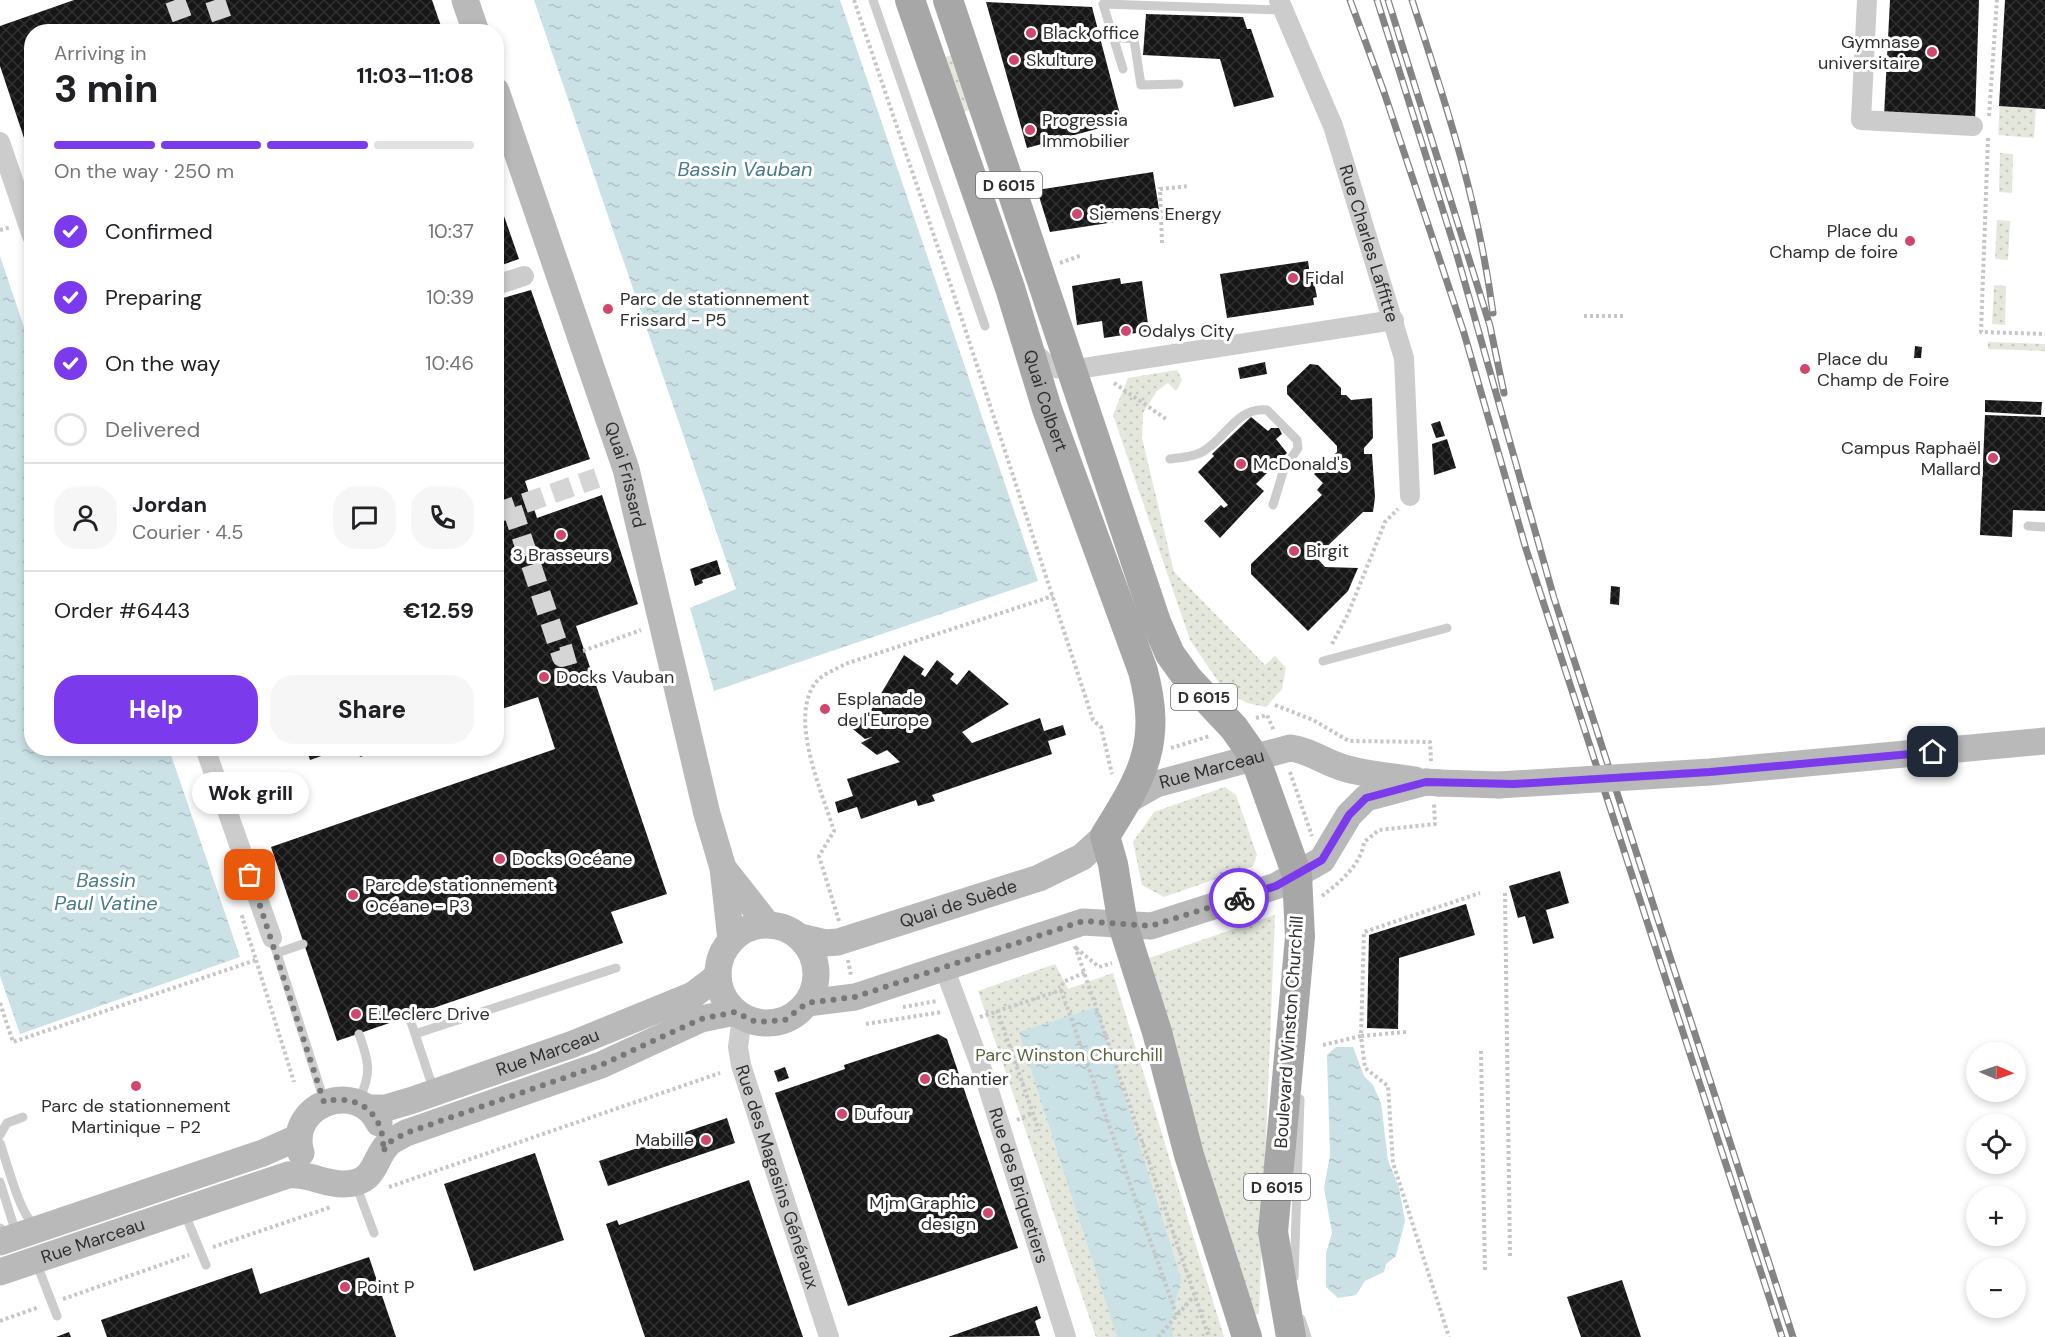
<!DOCTYPE html>
<meta charset="utf-8">
<style>
:root{--surface:#fff;--page:#f6f6f6;--text:#202124;--muted:#757577;--line:#e0e0e0;--accent:#7c3aed}
body{margin:0;font-family:"DM Sans",sans-serif;background:var(--page);color:var(--text);height:100vh;display:flex;flex-direction:column;font-size:22px;white-space:nowrap}
*{box-sizing:border-box;margin:0}
p{font-size:20px;color:var(--muted)}
.icon{flex:none;width:33px;height:33px;fill:none;stroke:currentColor;stroke-width:2;stroke-linecap:round;stroke-linejoin:round}
.map{position:relative;flex:1;overflow:hidden}
.drawer{position:absolute;left:24px;top:24px;width:480px;height:732px;display:flex;flex-direction:column;background:var(--surface);border-radius:24px;box-shadow:0 3px 9px #0003}
.drawer>*{flex:none}
.needle{width:39px;rotate:92deg}
.fabs{position:absolute;left:1966px;top:1042px;display:grid;gap:12px}
.fabs a{display:grid;place-items:center;width:60px;height:60px;border-radius:50%;background:var(--surface);box-shadow:0 3px 9px #0003;font-size:30px}
.pin{position:absolute;display:grid;place-items:center;width:51px;height:51px;color:#fff;margin:-26px;border-radius:12px;box-shadow:0 3px 9px #0006}
.courier{position:absolute;display:grid;place-items:center;width:60px;height:60px;margin:-30px;border:4px solid #7c3aed;border-radius:50%;background:#fff;color:#222;box-shadow:0 2px 8px #0007}
.bubble{position:absolute;height:42px;border-radius:21px;background:var(--surface);box-shadow:0 3px 9px #0003;font-size:20px;font-weight:800;line-height:42px;text-align:center}
.overview em{font-style:normal;font-weight:800}
.overview div{display:flex;flex-direction:column-reverse}
.overview{display:flex;align-items:center;justify-content:space-between;height:102px;padding:0 30px}
h1{font-size:39px;font-weight:800;line-height:45px}
.bar{display:grid;grid-template-columns:repeat(4,1fr);gap:9px 6px;align-content:center;height:72px;padding:0 30px}
.bar i{height:8px;border-radius:4px;background:var(--line)}
.bar .current{background:var(--accent)}
.bar p{grid-column:span 4}
.line{display:flex;align-items:center;gap:15px;padding:0 30px;border-top:2px solid var(--line)}
.line div{flex:1}
.round{display:grid;place-items:center;flex:none;width:63px;height:63px;border-radius:24px;background:var(--page)}
ol{padding:0 30px;list-style:none}
li{display:flex;align-items:center;gap:18px;height:66px}
li p{margin-inline-start:auto}
li .icon{padding:6px;border-radius:50%;background:var(--accent);color:#fff;stroke-width:4}
li:last-child{color:var(--muted)}
li i{width:33px;height:33px;border:3px solid var(--line);border-radius:50%}
.cta{display:flex;gap:12px;margin-top:auto;padding:12px 30px}
.cta a{flex:1;height:69px;border-radius:24px;background:var(--accent);color:#fff;font-size:24px;font-weight:800;line-height:69px;text-align:center}
.cta a+a{background:var(--page);color:var(--text)}
.map>svg:first-child{display:block}
</style>
<div class="map">
<svg width="2045" height="1337" viewBox="0 0 2045 1337">
<defs>
<pattern id="grass-dots" width="8" height="8" patternUnits="userSpaceOnUse" patternTransform="scale(1.5)"><rect width="8" height="8" fill="#e4e7dc"/><path d="M2 2h.1M6 6h.1" fill="none" stroke="#c4c6bd" stroke-width="1.8" stroke-linecap="round"/></pattern>
<pattern id="water-ripples" width="26" height="14" patternUnits="userSpaceOnUse" patternTransform="scale(1.5)"><rect width="26" height="14" fill="#cae1e6"/><path d="M2 4q2-2 4 0t4 0M15 11q2-2 4 0t4 0" fill="none" stroke="#aec1c6"/></pattern>
<pattern id="building-cross-hatch" width="8" height="8" patternUnits="userSpaceOnUse" patternTransform="scale(1.5)"><rect width="8" height="8" fill="#161616"/><path d="M0 0l8 8M0 8l8-8" fill="none" stroke="#303030"/></pattern>
</defs>
<rect width="100%" height="100%" fill="#fff"/>
<path fill="url(#grass-dots)" d="M952,55L970,110L960,113L942,58Z
M2000,103L2036,105L2034,138L1998,135Z
M2000,153L2013,154L2012,193L1999,192Z
M1997,220L2010,221L2008,260L1995,259Z
M1994,285L2006,286L2005,325L1992,324Z
M1988,342L2045,344V351L1988,349Z
M1177,370L1182,380L1176,391L1168,383L1157,391L1143,413L1142,438L1174,572L1265,665L1275,656L1286,668L1282,689L1266,707L1247,703L1224,690L1190,640L1113,415L1128,378Z
M1225,787L1236,795L1257,855L1253,866L1164,897L1142,885L1133,842L1154,812Z
M1275,915L1259,1314L1254,1315L1230,1246L1149,958Z
M1055,964L1068,989L1113,973L1224,1337H1096L978,991Z"/>
<path fill="url(#water-ripples)" d="M534,0H840L1038,581L714,691L690,608L736,589Z
M0,256L31,348L32,748L169,749L240,957L20,1034L0,976Z
M1097,1007L1181,1279L1171,1323L1173,1337H1117L1019,1032Z
M1336,1047H1353L1364,1076L1373,1085L1381,1103L1388,1160L1399,1188L1405,1221L1396,1256L1386,1264L1384,1272L1365,1281L1356,1295L1338,1298L1326,1287V1253L1332,1233L1324,1188L1330,1155L1327,1055Z"/>
<path fill="url(#building-cross-hatch)" d="M74,0H432L443,32H32L31,159L0,66V26Z
M1890,0H1979L1975,121L1884,116Z
M2005,0H2045V109L1999,106Z
M986,2L1092,7L1122,122L1027,148Z
M1146,14L1243,17L1247,29H1251L1274,97L1234,107L1220,59L1143,55Z
M1153,172L1160,215L1050,232L1037,190Z
M496,193L519,259L496,267Z
M1308,261L1311,282H1314L1317,297L1313,298L1314,305L1227,318L1220,274Z
M1120,278L1121,284L1142,281L1149,331L1104,338L1102,321L1077,325L1072,286Z
M531,290L590,459L525,481L537,518L602,495L638,604L576,626L667,894L611,912L623,943L337,1041L271,847L555,749L538,697L496,711V300Z
M1915,346L1922,347L1921,358H1914Z
M1265,362L1267,374L1240,379L1238,368Z
M1310,364L1318,365L1341,388V395H1346L1351,400L1372,398L1373,438L1364,448V454H1372L1375,497L1373,512H1363L1316,557L1325,567L1358,568L1348,591L1308,631L1251,574V564L1322,495L1317,490L1323,483L1314,474L1337,452V446L1287,394V386Z
M1985,400L2042,402L2041,415L1985,412Z
M1985,415L2045,417V511L2013,510L2012,537L1980,535Z
M1251,417L1268,431L1271,428H1279L1282,434L1276,439L1287,453L1256,484L1264,491L1220,538L1204,521L1221,505L1224,508L1228,505L1198,472L1214,456L1212,454Z
M1440,421L1445,436L1436,438L1431,424Z
M1447,439L1456,468L1434,475L1432,444Z
M717,560L721,574L702,580L703,583L695,586L690,569Z
M1611,586L1620,587L1619,605L1610,604Z
M904,655L924,669L921,674L925,677L937,660L954,674L950,679L957,685L969,670L1009,704L962,732L972,743L1040,718L1044,731L1063,725L1066,735L1048,741L1052,754L932,795L935,801L918,806L916,800L861,819L857,807L838,813L835,802L853,796L847,779L900,762L887,750L877,755L861,743L872,737L865,739L848,725L870,712Z
M306,748H341V749L310,760Z
M357,748H385V749L360,757Z
M1560,871L1569,903L1546,910L1554,938L1533,944L1525,916L1518,918L1509,886Z
M1466,904L1475,935L1399,958L1398,1029L1367,1028L1369,935Z
M938,1034L947,1039L1018,1248L848,1306L775,1093L845,1069L844,1065Z
M785,1067L789,1078L778,1082L774,1071Z
M727,1118L735,1143L608,1186L599,1161Z
M535,1153L564,1240L474,1271L444,1184Z
M749,1180L803,1337H645L606,1224L617,1220L619,1225Z
M369,1257L396,1337H107L101,1320L252,1268L260,1294Z
M1622,1280L1641,1337H1581L1567,1297Z
M1037,1306L1041,1318L1035,1321L1040,1336L948,1337Z
M69,1332L71,1337H56Z"/>
<g fill="none" stroke-linecap="round" stroke-linejoin="round">
<path stroke="#d5d5d5" stroke-width="20" stroke-dasharray="20 10" stroke-linecap="butt" d="M175,0L187,32
M215,0L226,32
M512,508L562,657L583,651
M496,513L597,478"/>
<path stroke="#c6c6c6" stroke-width="4" stroke-dasharray="3 3" stroke-linecap="butt" d="M854,0L951,286L1093,720L1101,727L1112,774
M1989,116L1997,0
M1988,138L1981,332L2045,334
M0,230L11,227
M1162,243L1160,189L1189,186
M1060,263L1082,255
M1584,316H1623
M1114,383L1166,419
M1332,644L1348,614L1385,522L1398,509
M583,651L641,630
M1275,705L1313,720L1349,741L1430,742L1431,761
M1256,718L1267,715L1274,731
M1171,748L1210,736
M1290,772L1312,836
M1505,893L1510,1258
M1322,896C1340,882 1361,865 1364,842L1379,830L1435,824L1434,804
M839,921L819,856L834,831C822,791 787,716 817,681C823,674 837,669 845,664L1053,596
M1075,946L1209,1337
M1076,948L1099,967L1112,963
M256,960L294,1082
M848,960L851,976
M1061,990L1177,1316
M0,1003L13,1042L256,960L242,917L245,916
M903,1007L937,1001
M997,1010L1039,1131
M980,1017L1061,990L1063,982L1086,972
M866,1024L942,1012
M1406,1032L1361,1036L1364,932L1480,893
M1323,1045L1361,1036L1365,1068L1388,1086L1393,1163L1449,1337
M1481,1051L1485,1273
M1017,1120L1033,1113
M389,1187L720,1073
M213,1247L331,1207
M63,1299L189,1255
M0,1321L39,1307
M1158,1337L1194,1296"/>
<path stroke="#ccc" stroke-width="9" d="M873,0L985,326
M1113,37L1134,39L1141,85L1179,84
M1123,69L1103,4L1283,10
M1170,459C1180,458 1193,457 1202,452C1226,439 1236,407 1267,410L1297,440L1298,448L1284,469L1273,505
M2028,526L2045,527
M1323,661L1447,628
M272,938L324,1100
M277,953L303,944
M409,1016L434,1091
M359,1034C369,1062 372,1073 359,1100
M415,1034L616,968
M0,1135L7,1123L23,1117
M0,1143C7,1162 20,1217 36,1226
M0,1182L17,1236L7,1235L0,1228
M356,1185L374,1233
M184,1212L206,1265
M36,1262L57,1316
M1294,1277L1300,1099
M1301,1319L1307,1337"/>
<g stroke="#ccc" stroke-width="20">
<path id="s1" d="M1279,0L1333,126L1404,358L1410,496"/>
<path d="M1867,0L1861,120L1973,126"/>
<path d="M0,142L32,236"/>
<path d="M496,285L524,276"/>
<path d="M1030,349L1050,367L1071,370L1394,320"/>
<path d="M205,748L272,938"/>
<path id="s2" d="M944,967L985,1078L1066,1337"/>
<path id="s3" d="M742,1017L738,1047L741,1065L829,1337"/>
</g>
<g stroke="#b9b9b9" stroke-width="27">
<path d="M465,0L476,32"/>
<path id="s4" d="M496,91L626,469L707,814L723,868L731,940"/>
<path d="M1439,783L1499,785"/>
<path id="s5" d="M1128,800L1156,784L1290,748C1309,750 1326,763 1344,768C1367,775 1392,776 1415,780"/>
<path d="M723,868L767,924"/>
<circle cx="767" cy="974" r="49"/>
<path id="s6" d="M800,937L825,943L838,942L1039,878L1082,857L1105,836"/>
<path d="M807,1003L855,997L1083,922L1151,926L1276,886L1322,860L1349,815L1366,798L1426,782"/>
<path id="s7" d="M368,1108H386L413,1100L573,1044L693,995L718,976"/>
<path d="M301,1153C286,1105 357,1078 379,1123"/>
<path d="M0,1242L263,1153L299,1137"/>
<path id="s8" d="M0,1272L288,1175C308,1173 324,1184 343,1184C378,1184 373,1157 389,1143C394,1139 401,1136 406,1133L601,1065L701,1019L735,1012"/>
</g>
<g stroke="#a7a7a7" stroke-width="30">
<path id="s9" d="M910,0L1010,288L1047,409L1143,671C1162,744 1143,775 1105,836L1113,864L1123,925L1157,1032L1189,1155L1247,1337"/>
<path d="M948,0L1156,622L1170,654L1188,679L1234,728L1248,748L1259,769L1297,875L1300,937L1273,1232L1291,1337"/>
</g>
<g stroke="#848484" stroke-width="7">
<path id="rail" d="M1350,0L1384,92L1464,333L1526,549L1782,1337
M1377,0L1457,255L1554,598L1793,1337
M1388,0L1490,326L1504,393
M1412,0C1447,107 1478,201 1493,313"/>
</g>
<use href="#rail" stroke="#fff" stroke-width="4.5" stroke-dasharray="14" stroke-linecap="butt"/>
<path stroke="#b9b9b9" stroke-width="27" d="M1426,782L1439,783
M1499,785L1710,772L2045,741"/>
</g>
<g fill="none" stroke-linecap="round" stroke-linejoin="round">
<path stroke="#787878" stroke-width="6" stroke-dasharray="0 10.8" d="M250,875L324,1102C360,1092 386,1116 383,1152L388,1143L406,1133L601,1065L701,1019L735,1012L756,1022L785,1020L807,1003L855,997L1083,921L1151,926L1239,898"/>
<path stroke="#7c3aed" stroke-width="8" d="M1239,898L1276,886L1322,860L1349,815L1366,798L1426,782L1514,784L1710,772L1933,752"/>
</g>
<g fill="#d1466c" stroke="#fff" stroke-width="2">
<circle cx="1031" cy="33" r="6"/>
<circle cx="1932" cy="52" r="6"/>
<circle cx="1014" cy="60" r="6"/>
<circle cx="1030" cy="130" r="6"/>
<circle cx="1077" cy="214" r="6"/>
<circle cx="1910" cy="241" r="6"/>
<circle cx="1293" cy="278" r="6"/>
<circle cx="608" cy="309" r="6"/>
<circle cx="1126" cy="331" r="6"/>
<circle cx="1805" cy="369" r="6"/>
<circle cx="1993" cy="458" r="6"/>
<circle cx="1241" cy="464" r="6"/>
<circle cx="561" cy="535" r="6"/>
<circle cx="1294" cy="551" r="6"/>
<circle cx="544" cy="677" r="6"/>
<circle cx="825" cy="709" r="6"/>
<circle cx="500" cy="859" r="6"/>
<circle cx="353" cy="895" r="6"/>
<circle cx="356" cy="1014" r="6"/>
<circle cx="925" cy="1079" r="6"/>
<circle cx="136" cy="1086" r="6"/>
<circle cx="842" cy="1114" r="6"/>
<circle cx="706" cy="1140" r="6"/>
<circle cx="988" cy="1213" r="6"/>
<circle cx="345" cy="1287" r="6"/>
</g>
<g text-anchor="middle" dominant-baseline="central" stroke-width="6" stroke-linejoin="round" paint-order="stroke">
<g fill="#fff" stroke="#6d6d6d" stroke-width="1.5">
<rect x="976" y="172" width="66" height="26" rx="4.5"/>
<rect x="1171" y="684" width="66" height="26" rx="4.5"/>
<rect x="1244" y="1174" width="66" height="26" rx="4.5"/>
</g>
<g font-size="16" font-weight="bold" fill="#2f2f2f">
<text x="1009" y="185">D 6015</text>
<text x="1204" y="697">D 6015</text>
<text x="1277" y="1187">D 6015</text>
</g>
<g font-size="18" fill="#2f2f2f" stroke="#fff" text-anchor="start">
<text x="1043" y="33">Black office</text>
<text x="1920" y="42" text-anchor="end">Gymnase<tspan x="1920" dy="21">universitaire</tspan></text>
<text x="1026" y="60">Skulture</text>
<text x="1042" y="120">Progressia<tspan x="1042" dy="21">Immobilier</tspan></text>
<text x="1089" y="214">Siemens Energy</text>
<text x="1898" y="231" text-anchor="end">Place du<tspan x="1898" dy="21">Champ de foire</tspan></text>
<text x="1305" y="278">Fidal</text>
<text x="620" y="299">Parc de stationnement<tspan x="620" dy="21">Frissard - P5</tspan></text>
<text x="1138" y="331">Odalys City</text>
<text x="1817" y="359">Place du<tspan x="1817" dy="21">Champ de Foire</tspan></text>
<text x="1981" y="448" text-anchor="end">Campus Raphaël<tspan x="1981" dy="21">Mallard</tspan></text>
<text x="1253" y="464">McDonald's</text>
<text x="1306" y="551">Birgit</text>
<text x="561" y="555" text-anchor="middle">3 Brasseurs</text>
<text x="556" y="677">Docks Vauban</text>
<text x="837" y="699">Esplanade<tspan x="837" dy="21">de l'Europe</tspan></text>
<text x="512" y="859">Docks Océane</text>
<text x="365" y="885">Parc de stationnement<tspan x="365" dy="21">Océane - P3</tspan></text>
<text x="368" y="1014">E.Leclerc Drive</text>
<text x="937" y="1079">Chantier</text>
<text x="136" y="1106" text-anchor="middle">Parc de stationnement<tspan x="136" dy="21">Martinique - P2</tspan></text>
<text x="854" y="1114">Dufour</text>
<text x="694" y="1140" text-anchor="end">Mabille</text>
<text x="976" y="1203" text-anchor="end">Mjm Graphic<tspan x="976" dy="21">design</tspan></text>
<text x="357" y="1287">Point P</text>
</g>
<g font-size="18" fill="#2f2f2f" stroke="#fff">
<text stroke="none"><textPath href="#s1" startOffset="260">Rue Charles Laffitte</textPath></text>
<text stroke="none"><textPath href="#s9" startOffset="423">Quai Colbert</textPath></text>
<text stroke="none"><textPath href="#s4" startOffset="405">Quai Frissard</textPath></text>
<text stroke="none"><textPath href="#s5" startOffset="90">Rue Marceau</textPath></text>
<text stroke="none"><textPath href="#s6" startOffset="165">Quai de Suède</textPath></text>
<text transform="translate(1289 1032) rotate(-86)">Boulevard Winston Churchill</text>
<text stroke="none"><textPath href="#s7" startOffset="189">Rue Marceau</textPath></text>
<text stroke="none"><textPath href="#s3" startOffset="166">Rue des Magasins Généraux</textPath></text>
<text stroke="none"><textPath href="#s2" startOffset="231">Rue des Briquetiers</textPath></text>
<text stroke="none"><textPath href="#s8" startOffset="98">Rue Marceau</textPath></text>
</g>
<g font-size="18" fill="#5a6641" stroke="#fff">
<text x="1069" y="1055">Parc Winston Churchill</text>
</g>
<g font-size="20" font-style="italic" fill="#467c88" stroke="#fff">
<text x="745" y="169">Bassin Vauban</text>
<text x="106" y="880">Bassin<tspan x="106" dy="23">Paul Vatine</tspan></text>
</g>
</g>
</svg>
<div class="fabs">
<a><svg class="needle" viewBox="-14 -14 28 28"><path d="M0-13l5 13h-10z" fill="#e53935"/><path d="M0 13l5-13h-10z" fill="#757577"/></svg></a>
<a><svg class="icon" aria-label="locate" viewBox="0 0 24 24"><circle cx="12" cy="12" r="6"/><path d="M12 2v4M12 18v4M2 12h4M18 12h4"/></svg></a>
<a>+</a>
<a>−</a>
</div>
<div class="pin" style="left:250px;top:875px;background:#ea580c"><svg class="icon" aria-label="bag" viewBox="0 0 24 24"><path d="M5 8h14l-1 12H6zM9 8a3 3 0 0 1 6 0"/></svg></div>
<div class="pin" style="left:1933px;top:752px;background:#1f2937"><svg class="icon" aria-label="home" viewBox="0 0 24 24"><path d="M3 11l9-7 9 7M6 9v11h12V9"/></svg></div>
<div class="courier" style="left:1239px;top:898px"><svg class="icon" aria-label="bike" viewBox="0 0 24 24"><circle cx="6" cy="16" r="4"/><circle cx="18" cy="16" r="4"/><path d="M6 16l4-8h5l3 8M10 8l3 8H6M13 5h3"/></svg></div>
<div class="bubble" style="left:192px;top:772px;width:117px">Wok grill</div>
<section class="drawer">
<div class="overview"><div><h1>3 min</h1><p>Arriving in</p></div><em>11:03–11:08</em></div>
<div class="bar"><i class="current"></i><i class="current"></i><i class="current"></i><i></i><p>On the way · 250 m</p></div>
<ol>
<li><svg class="icon" aria-label="check" viewBox="0 0 24 24"><path d="M5 12l5 5 9-10"/></svg>Confirmed<p>10:37</p></li>
<li><svg class="icon" aria-label="check" viewBox="0 0 24 24"><path d="M5 12l5 5 9-10"/></svg>Preparing<p>10:39</p></li>
<li><svg class="icon" aria-label="check" viewBox="0 0 24 24"><path d="M5 12l5 5 9-10"/></svg>On the way<p>10:46</p></li>
<li><i></i>Delivered</li>
</ol>
<div class="line" style="height:108px"><a class="round"><svg class="icon" aria-label="person" viewBox="0 0 24 24"><circle cx="12" cy="8" r="4"/><path d="M4 21q1-7 8-7t8 7"/></svg></a><div><b>Jordan</b><p>Courier · 4.5</p></div><a class="round"><svg class="icon" aria-label="chat" viewBox="0 0 24 24"><path d="M4 5h16v11H9l-5 4z"/></svg></a><a class="round"><svg class="icon" aria-label="phone" viewBox="0 0 24 24"><path d="M5 4h4l2 5-3 2q2 4 5 5l2-3 5 2v4C11 20 4 13 5 4z"/></svg></a></div>
<div class="line" style="height:78px"><div>Order #6443</div><b>€12.59</b></div>
<div class="cta"><a>Help</a><a>Share</a></div>
</section>
</div>
